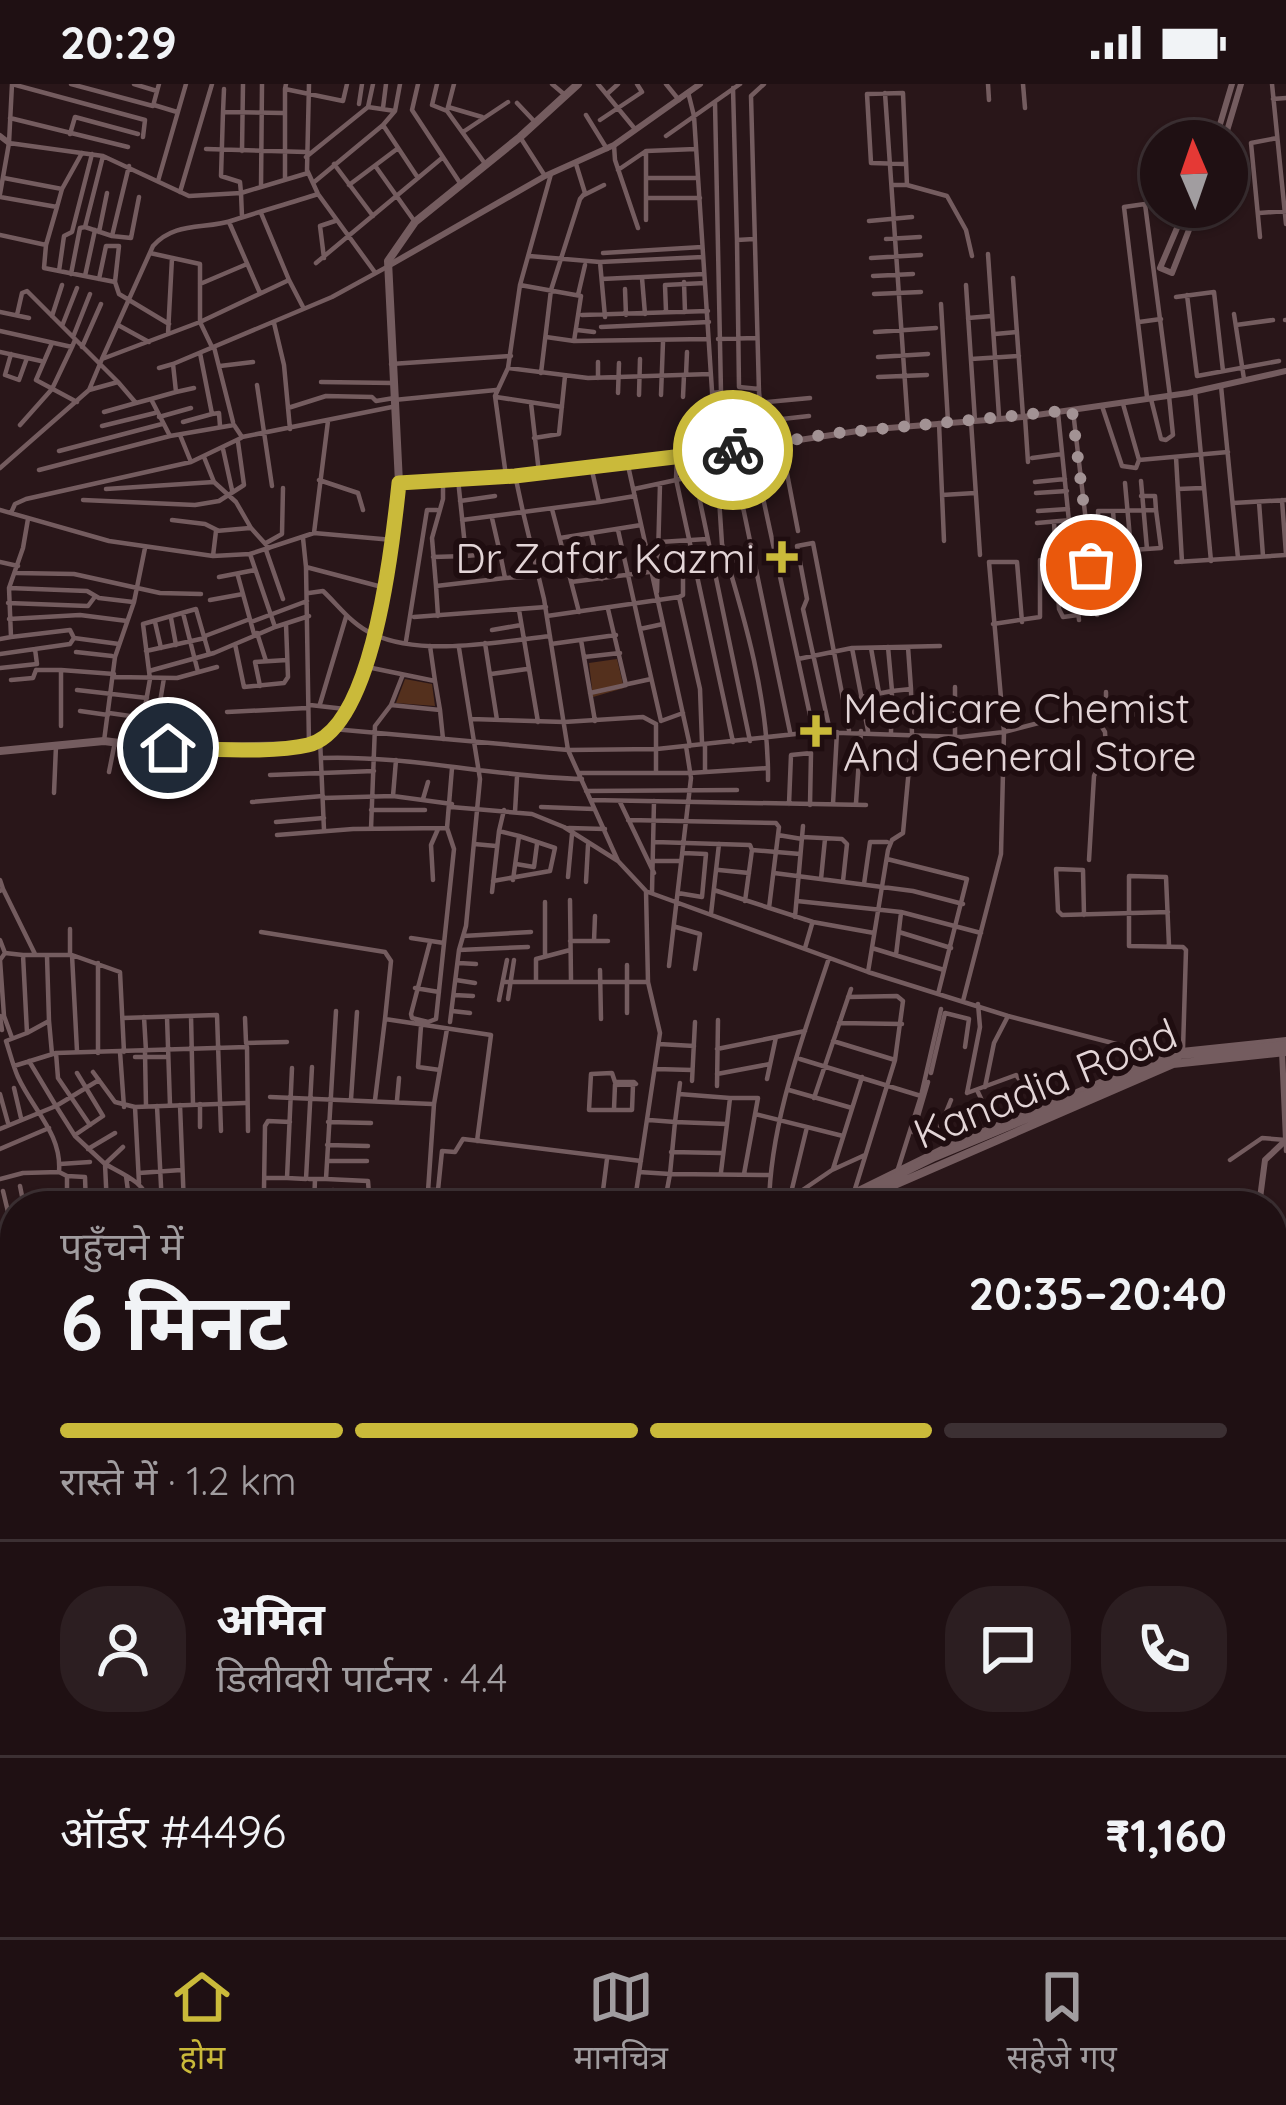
<!DOCTYPE html>
<html lang="hi">
<meta charset="utf-8">
<style>
:root{--surface:#1f1013;--page:#2c1e21;--text:#f1f3f6;--muted:#a19da0;--line:#3c3033;--accent:#caba3a}
body{margin:0;font-family:Quicksand,"Noto Sans Devanagari",sans-serif;background:var(--page);color:var(--text);height:100vh;display:flex;flex-direction:column;font-size:45px;white-space:nowrap}
*{box-sizing:border-box;margin:0}
p{font-size:39px;color:var(--muted)}
.icon{flex:none;width:66px;height:66px;fill:none;stroke:currentColor;stroke-width:2;stroke-linecap:round;stroke-linejoin:round}
.map{position:relative;flex:1;overflow:hidden}
.sheet{position:absolute;left:0px;top:1107px;width:1287px;height:747px;display:flex;flex-direction:column;background:var(--surface);border-radius:48px 48px 0 0;box-shadow:0 3px 9px #0004,0 0 0 3px var(--line)}
.sheet>*{flex:none}
.needle{width:78px;rotate:358deg}
.fabs{position:absolute;left:1140px;top:36px;display:grid;gap:24px}
.fabs a{display:grid;place-items:center;width:108px;height:108px;border-radius:50%;background:var(--surface);box-shadow:0 3px 9px #0004,0 0 0 3px var(--line);font-size:60px}
.pin{position:absolute;display:grid;place-items:center;width:102px;height:102px;color:#fff;margin:-51px;border:6px solid #fff;border-radius:50%;box-shadow:0 3px 12px #0007}
.courier{position:absolute;display:grid;place-items:center;width:120px;height:120px;margin:-60px;border:9px solid #caba3a;border-radius:50%;background:#fff;color:#222;box-shadow:0 3px 15px #0007}
.headline em{font-style:normal;font-weight:700}
.headline div{display:flex;flex-direction:column-reverse}
.headline{display:flex;align-items:center;justify-content:space-between;height:204px;padding:0 60px}
h1{font-size:78px;font-weight:700;line-height:90px}
.bar{display:grid;grid-template-columns:repeat(4,1fr);gap:18px 12px;align-content:center;height:144px;padding:0 60px}
.bar i{height:15px;border-radius:9px;background:var(--line)}
.bar .current{background:var(--accent)}
.bar p{grid-column:span 4}
.line{display:flex;align-items:center;gap:30px;padding:0 60px;border-top:3px solid var(--line)}
.line div{flex:1}
.round{display:grid;place-items:center;flex:none;width:126px;height:126px;border-radius:48px;background:var(--page)}
.status{display:flex;justify-content:space-between;align-items:center;height:84px;padding:0 60px;background:var(--surface);direction:ltr}
.status svg{height:33px;fill:currentColor}
.tabs{display:flex;justify-content:space-around;align-items:center;height:168px;border-top:3px solid var(--line);background:var(--surface);font-size:33px;color:var(--muted)}
.tabs a{display:grid;justify-items:center;gap:6px}
.tabs .current{color:var(--accent)}
.map>svg:first-child{display:block}
</style>
<div class="status"><b>20:29</b><svg viewBox="0 0 49 12"><path d="M0 12V9h3v3zM5 12V6h3v6zM10 12V3h3v9zM15 12V0h3v12zM26 1h20v11H26zM47 4h2v5h-2z"/></svg></div>
<div class="map">
<svg width="1286" height="1853" viewBox="0 0 1286 1853">
<rect width="100%" height="100%" fill="#291619"/>
<path fill="#54301d" d="M617,575L624,604L593,613L589,579Z
M405,595L432,600L435,622L396,619Z"/>
<g fill="none" stroke-linecap="round" stroke-linejoin="round">
<path stroke="#745c5f" stroke-width="4.5" d="M12,0L145,36L143,53
M71,0L153,22L159,0
M134,0L157,7
M286,0L285,5L343,17L347,0
M309,0L307,86L318,110L374,187
M400,0L395,27L383,41L418,94
M418,0L412,26L460,99
M437,0L432,21L447,27
M454,0L447,27L486,81
M552,0L565,11
M598,0L635,45
M666,0L679,16
M764,0L751,12L759,308L765,361
M988,0L989,16
M1023,0L1025,24
M1272,0L1286,140
M733,4L737,156
M224,5L223,28L283,29
M688,8L694,32L722,460C745,535 769,617 768,696
M885,9L908,342
M607,10L618,0
M1273,15L1286,14
M517,19L534,37
M359,20L362,0
M154,21L177,28
M368,23L373,0
M448,23L482,33
M383,24L386,0
M586,31L607,65
M10,34L128,63
M600,36L642,8L637,0
M463,48L508,18
M70,50L75,33L138,50
M666,52L740,0
M520,53L545,92
M9,59L103,72L189,112L241,109L240,98L221,92L223,28
M614,61L615,76L638,144
M206,65L306,68
M242,67L243,0
M306,73L368,23L395,27
M334,80L373,132
M376,83L415,138
M618,86L646,67
M4,94L62,105
M646,94H698
M285,95V5
M158,97L186,0
M313,99L383,41
M349,101L397,65
M892,101H907L903,9L867,10L871,79L905,80
M907,101L947,112L966,146L972,172
M261,103L262,0
M180,108L212,0
M0,110L9,59L12,0
M584,111L604,101
M0,113L57,123L62,105L82,69
M646,114H700
M261,129L289,196
M1259,129L1286,127
M242,133L241,109L308,89
M646,136V67L696,65
M869,137L912,133
M229,138L260,209
M85,143L112,152L129,82
M99,148L107,109
M0,151L46,161L44,184L115,198
M112,152L131,154L139,113
M1260,153L1251,59L1277,54
M754,155L737,156L739,303L759,305
M886,155L920,153
M46,161L57,123
M150,169L200,180V238L289,196L303,223
M603,169L702,163
M988,170L999,332
M529,172L600,178
M324,174L320,142L335,137
M871,174L921,171
M316,179L442,74
M59,187L64,152L72,148L92,70
M71,190L80,144L85,143L103,72
M85,192L95,146
M873,192L913,190
M642,194L645,230
M1013,194L1023,332
M99,195L106,162H119L115,198L119,210L169,240
M602,195L704,190
M684,198L685,228
M200,200L247,180
M520,201L581,212L574,257L546,253
M966,201L975,337
M625,205L626,231
M874,210L921,208
M578,211L585,181
M1187,211L1197,292L1279,277
M1176,213L1214,208L1223,287
M941,220L948,338
M666,227L665,201L705,199
M0,228L29,234
M1234,230L1244,295
M17,231L22,209L27,207L118,298
M582,231L708,227
M52,232L62,201
M605,233L600,178L703,173
M968,234L992,232
M1285,236H1286
M1139,238L1161,235
M274,239L284,281L290,345
M118,241L149,258
M1236,241L1273,236
M62,242L77,204
M601,243L709,238
M577,246L594,248
M0,247L72,263L75,256
M875,248L936,244
M168,250L172,174
M995,250L1017,248
M73,253L90,210
M718,255L757,254
M574,257L707,255
M52,259L36,296L77,318
M82,263L101,220
M214,263L233,338
M0,268L41,277
M200,269L212,330L219,329L220,342
M11,270L5,291L19,296L27,274
M878,273L928,270
M102,275L153,162C175,137 205,146 234,136C262,127 290,119 318,110
M971,275L1019,272
M598,278V294
M391,280L511,272
M220,282L253,278
M159,284L173,280
M508,284L588,294L710,290
M541,289L551,206L580,115L585,109L576,80
M686,291L687,268
M878,293L927,291
M321,298L393,299
M257,301L272,402
M1221,302L1238,474
M89,306L102,275L200,238L212,263
M176,308L194,304
M1195,308L1211,477
M618,309L619,279
M712,309L721,308L715,19
M639,311L640,275
M661,311L663,258
M496,313L562,323
M683,313L684,291
M1147,313L1124,123L1145,120L1170,312
M151,315L176,308L173,280L332,213L385,184
M1151,315L1161,355L1166,356L1173,351L1169,312
M394,316L496,306
M531,319L539,389
M1102,322L1122,382L1136,384L1139,376L1123,320
M713,323L810,314
M288,324L326,312L372,313L376,317L394,314
M1073,327L1097,531
M104,328L136,319
M1058,329L1079,536
M159,333L191,324
M1025,333L1028,378
M971,337L980,471
M183,338L212,330
M939,339L944,457
M20,341L52,305L72,263
M102,342L155,329
M693,345L809,332
M180,351L191,378
M534,354L559,350L565,292
M781,358L798,447
M752,363L813,645
M223,365L232,406
M731,366L790,648
M59,367L162,340
M677,371L676,395L733,658
M204,373L214,398L236,418L251,444L269,464
M1176,373L1182,478
M1032,374L1062,370
M1139,376L1228,368
M627,377L690,662
M0,384L89,306L118,298L136,319L151,315L170,352L234,341L242,353L392,323
M39,386L170,352
M515,391L523,428L599,418L591,382
M506,392L495,312L508,284L520,201L551,90
M319,396L358,409L363,426
M443,397V415L432,454L436,502L505,494L500,469L466,472L458,395
M1141,397L1147,465
M1035,398L1065,395
M1125,399L1131,465
M106,405L214,398
M634,405L690,393L696,398L750,657
M1178,405L1202,404
M1036,409L1067,407
M942,411L975,409
M1141,412H1155L1156,426
M83,416L195,421L219,417L244,401L238,358
M1282,416L1286,470
M460,417L495,412
M599,418L635,412
M1259,418L1263,472
M1233,419L1286,416
M552,425L579,528
M0,426L109,457L213,472L250,470L314,449L393,456
M1038,427L1068,425
M1113,427L1116,467
M11,429L15,420L26,415L191,378L241,354
M492,434L500,469
M172,436L205,440L217,446
M462,436L523,428L544,515L568,666L618,777L646,807L648,898L660,949L634,1122
M1054,438L1059,525L1063,533L1078,531
M1037,439L1071,436
M618,446L640,545
M314,449L328,337
M591,450L602,495
M303,454L306,483L382,503
M560,454L641,441
M660,458L707,455
M266,459L282,450L283,404
M266,466L283,515
M1102,468L1161,464L1156,426L1098,427C1099,456 1104,485 1107,514
M213,472L216,447L250,444
M433,473L466,472
M0,478L18,482
M728,478L751,472
M1176,478L1286,471
M306,483L309,661
M1057,483L1091,481
M16,489L74,490L160,509L201,510
M238,492L254,550
M219,493L255,486
M505,494L539,492
M571,498L649,488
M436,502L438,532
M9,504L87,507L99,514L133,518
M657,508L660,400
M309,509L323,507C339,522 352,541 373,550C421,573 498,558 550,552
M679,513L683,511V473
M210,516L243,510
M8,519L88,522L94,514
M519,526L538,638
M183,529L198,588
M547,532L679,513L700,605L702,659
M414,533L546,523
M171,534L176,561
M9,535L80,531L127,537
M155,538L161,564
M251,538L307,517
M663,540L640,545L661,637L683,629
M993,540L1040,533V476
M275,543L309,532
M492,546L521,541
M257,549L266,577
M205,552L250,535
M11,553L70,546L74,554
M0,555L11,553L9,504L23,464L28,435
M581,556L595,637
M406,557L427,426H437
M485,559L497,636
M235,560L244,603L284,599L288,593L286,540
M551,560L616,551
M430,562L435,597
M908,563L911,605
M852,564L868,647
M871,564L879,609
M146,567L205,554
M76,568L112,572
M0,570L70,560L74,554L119,560
M584,573L620,569
M798,575L852,564L940,562
M367,583L435,597L440,626L391,621L375,642L371,745
M0,584L37,580L35,565
M36,586H61
M149,587L214,569L275,543L250,470
M491,590L527,585
M114,593L177,594L217,583
M11,596L33,594L36,586
M628,600L651,595
M260,602L255,578L287,576
M77,606L147,614
M590,609L626,601L608,525
M861,613L892,607L891,648
M320,620L346,533
M310,621L345,625
M391,621L402,593
M440,626L443,655
M80,627L108,631
M227,628L307,624
M1104,628L1179,634
M109,629L144,634
M471,635L564,638L643,633L656,640
M146,636H157L164,594
M656,641V689
M61,642V586L114,590
M333,645L568,666L657,665L814,648L961,653L1004,648L1050,636L1099,632L1106,624V608
M830,647L803,525L807,515L797,462L813,459L849,646
M955,651V603
M320,655L324,746
M104,657L115,573L134,518L145,464
M138,662L150,595L143,540L196,525L209,570
M705,662V686
M321,674C409,671 494,693 582,695
M109,688L115,658
M579,689H690L768,684
M270,691L374,687
M586,707L737,706
M54,709L56,662
M393,712L396,676
M323,714L393,712L452,720
M423,715L428,698
M591,716L866,721
M252,718L323,712
M620,718L654,789
M856,719L861,647
M789,720L791,671L811,669L810,721
M833,720L837,648
M451,723L532,730L564,743L618,777
M541,723L594,725
M371,726H425
M515,728L517,693
M628,736L776,739L779,743L769,824
M276,738L324,734
M569,744L605,745
M499,747L504,726
M277,751L353,745L447,744
M778,751L802,755
M802,753L842,755L847,760L843,797
M655,758L750,761L752,766
M474,760L496,762
M887,775L967,795L938,910
M1089,776L1094,692L1106,666L1105,648L1095,632
M654,777H679
M516,780L534,783L537,760
M719,786L749,789
M774,789L913,807L963,820
M568,793L572,750
M821,795L825,755
M0,796L3,805L0,807
M433,796L431,761L438,745
M493,797L550,787L555,764L519,752
M586,798L588,761
M864,800L870,758H887
M3,805L35,870
M714,806L813,838L874,849
M492,808L499,747L519,752L513,796
M648,808L868,888L1008,932L1128,963L1169,967
M652,808L654,717
M678,809L702,813L706,770L683,769
M570,816L571,897
M745,817L752,766L800,770
M797,817L901,828L981,849
M711,830L719,760
M1084,831L1083,786L1056,785L1058,827L1062,831L1168,828
M795,833L803,742
M676,843L700,850L695,885
M70,845V869
M261,848L385,868L391,877L385,935L491,951L477,1057
M899,848L951,864
M463,852L531,848
M411,854L444,859
M0,856L5,869L23,871L27,949L6,957C10,969 13,982 18,993C33,1026 62,1050 59,1088L23,1089L0,1095
M570,857H594L595,832
M594,857H608
M430,858L411,930L412,934L428,938L436,935L454,765L447,744L452,684
M1169,862L1166,793L1129,792V862L1183,863L1186,866L1183,965
M805,864L812,840
M872,864L944,886
M459,866L528,863
M5,869L0,876L4,932L12,954
M23,871H72L77,967
M72,871L120,888L124,968
M896,871L901,829
M545,872V818
M98,879V969
M459,879L476,880
M627,881V929
M669,882L691,694L686,662
M600,886L601,935
M868,888L888,766L892,756L903,749L912,652L911,605L892,607L888,563
M456,896L475,899
M503,898H648
M536,898V875L570,866
M415,904L439,908
M454,911L473,912
M848,913L897,912L903,917L895,976L855,1105
M508,915L514,876
M499,916L507,876
M963,917L1001,770L1004,648L989,478H1017L1022,538
M452,927L470,929
M945,929L969,935L965,963
M0,932L2,946
M191,932L193,1020
M144,933L146,967
M167,933L170,1021
M123,934L217,931L221,1047
M245,934L246,958
M49,937L52,970
M450,938L459,866L466,842L480,695L459,564
M839,939L902,940
M421,942L418,983L440,986
M27,949L49,937L47,872
M833,957L895,976
M246,959L287,958
M659,960L694,962
M717,965L776,953
M120,968L124,1023
M145,968L146,1022
M56,969L58,994L90,1041
M135,973H166
M800,975L921,1012
M29,977L56,1022L99,996
M14,982L56,969L247,963L248,1047
M292,984L287,1094L306,1095L312,983
M656,985L692,986
M93,988L115,1018L135,1023
M931,989L945,929
M717,990L770,980
M767,995L776,953L805,947
M692,997L695,938
M615,998L612,989L591,990L589,1026H632L633,1001
M616,998H634L636,1000L615,1001Z
M717,1002L718,936
M985,1003L994,959L1007,934
M14,1004L21,1034
M789,1006L852,1024
M977,1006L994,1042
M967,1009L1016,991L1041,1023
M967,1009L980,943L978,920
M0,1010L8,1039
M679,1010L730,1014
M270,1013L432,1020
M814,1014L851,905
M351,1015L357,928
M375,1016L385,935
M397,1016L399,994
M200,1020V1043
M180,1021L184,1122
M157,1022L162,1122
M614,1025L615,1001
M755,1030L843,1052
M964,1030L984,1021
M915,1031L913,1048L936,1053L951,1016
M918,1032L928,998
M649,1036L675,1038L680,999
M328,1038L371,1039
M0,1045L56,1022L75,1052L105,1080L107,1122
M75,1051L103,1032L77,989
M327,1061L368,1062
M123,1063L105,1080C127,1092 144,1098 152,1122
M0,1065L49,1044
M88,1065L115,1049
M671,1068L721,1069
M1230,1076L1262,1054L1286,1056V1067
M327,1077H367
M60,1080L90,1078
M833,1085L862,993
M898,1085L921,1012L941,925
M59,1088L67,1092V1122
M639,1088L670,1090L675,1038L727,1040L730,1014H758L744,1090
M721,1088L727,1040
M139,1089L181,1086
M67,1092L85,1093L86,1122
M126,1092L130,1122
M265,1094H287
M309,1095H326L336,927
M326,1095L368,1097L370,1122
M139,1099L135,1023L245,1019
M20,1102L24,1122
M264,1104L265,1042L268,1037L290,1038
M333,1106L332,1120L350,1122
M428,1106H438L442,1067L455,1068L463,1055L641,1077
M3,1107L15,1157
M477,1107H496L502,1116
M790,1113L807,1043
M314,1122L315,1095
M350,1122L351,1107
M427,1122L434,1020L447,945
M439,1122L441,1109L463,1107
M460,1122L463,1107H477L481,1122
M503,1122L502,1116L518,1114L522,1122
M601,1122L607,1075
M664,1122L670,1090L769,1091
M769,1122C770,1038 803,953 829,874
M779,1122L832,1086L865,1071
M0,1160L12,1157L15,1167
M0,1167L15,1209
M1272,1201L1286,1200
M0,1221L7,1242L15,1243
M1272,1255H1286
M0,1258L15,1260
M0,1279L15,1349
M1272,1280H1286
M1272,1333L1286,1325
M0,1360L15,1357
M0,1369L3,1380
M1272,1372L1286,1357
M0,1395L15,1393
M1272,1409L1286,1395
M1272,1459L1286,1440
M1272,1498L1286,1513
M1272,1551L1286,1544
M13,1568L15,1569
M0,1592L15,1596
M1272,1608L1286,1602
M0,1620L8,1621V1752L0,1750
M1272,1710L1278,1727
M0,1793L6,1794L8,1752H15
M1272,1807L1286,1805
M1272,1810L1279,1853
M139,1839L142,1853
M162,1839V1853
M197,1839L247,1841V1853
M257,1839L259,1853
M678,1839L679,1853
M986,1839L991,1853
M1243,1839L1245,1853
M380,1844L416,1849
M50,1850L124,1853
M0,1853L6,1794
M25,1853L27,1839
M171,1853L172,1839
M299,1853L300,1839
M321,1853L322,1839
M328,1853L330,1839
M355,1853L358,1839
M378,1853L381,1839
M416,1853L418,1839
M443,1853L445,1839
M451,1853L453,1839
M524,1853L526,1839
M532,1853L534,1839"/>
<path stroke="#745c5f" stroke-width="6" d="M0,52L9,59
M1215,57L1232,0
M1224,57L1241,0
M1186,123L1160,184L1172,189L1198,123
M388,182L545,92L614,61L700,0
M399,399L515,391L715,369L864,346L1023,333L1188,309L1286,287
M826,1122L948,1062L1172,968L1286,956
M1259,1122L1265,1076L1286,1056L1282,967
M1272,1732L1286,1728
M703,1839L704,1853
M815,1839L816,1853
M894,1839H925"/>
<path stroke="#745c5f" stroke-width="8" d="M0,667L104,657L158,664L309,661L341,638L367,583L393,456L399,399L388,177L415,138L520,53L578,0
M835,1122L935,1073L1180,971L1286,961
M846,1122L1173,980L1286,968
M0,1525L15,1529
M0,1535L15,1539"/>
</g>
<g fill="none" stroke-linecap="round" stroke-linejoin="round">
<path stroke="#a29294" stroke-width="12" stroke-dasharray="0 21.6" d="M733,366L828,350L1072,326L1091,481"/>
<path stroke="#caba3a" stroke-width="15" d="M168,664C208,664 270,670 308,661C374,645 393,457 399,399L515,392L733,366"/>
</g>
<g fill="#caba3a" stroke="#1f0d10" stroke-width="4.5">
<path d="M776 455h12v12h12v12h-12v12h-12v-12h-12v-12h12z"/>
<path d="M810 629h12v12h12v12h-12v12h-12v-12h-12v-12h12z"/>
</g>
<g text-anchor="middle" dominant-baseline="central" stroke-width="12" stroke-linejoin="round" paint-order="stroke">
<g font-size="42" fill="#e3d5d7" stroke="#1f0d10" text-anchor="end">
<text x="755" y="473">Dr Zafar Kazmi</text>
<text x="843" y="623" text-anchor="start">Medicare Chemist<tspan x="843" dy="48">And General Store</tspan></text>
</g>
<g font-size="42" fill="#e3d5d7" stroke="#1f0d10">
<text transform="translate(1045 999) rotate(-22)">Kanadia Road</text>
</g>
</g>
</svg>
<div class="fabs">
<a><svg class="needle" viewBox="-14 -14 28 28"><path d="M0-13l5 13h-10z" fill="#e53935"/><path d="M0 13l5-13h-10z" fill="#a19da0"/></svg></a>
</div>
<div class="pin" style="left:1091px;top:481px;background:#ea580c"><svg class="icon" aria-label="bag" viewBox="0 0 24 24"><path d="M5 8h14l-1 12H6zM9 8a3 3 0 0 1 6 0"/></svg></div>
<div class="pin" style="left:168px;top:664px;background:#1f2937"><svg class="icon" aria-label="home" viewBox="0 0 24 24"><path d="M3 11l9-7 9 7M6 9v11h12V9"/></svg></div>
<div class="courier" style="left:733px;top:366px"><svg class="icon" aria-label="bike" viewBox="0 0 24 24"><circle cx="6" cy="16" r="4"/><circle cx="18" cy="16" r="4"/><path d="M6 16l4-8h5l3 8M10 8l3 8H6M13 5h3"/></svg></div>
<section class="sheet">
<div class="headline"><div><h1>6 मिनट</h1><p>पहुँचने में</p></div><em>20:35–20:40</em></div>
<div class="bar"><i class="current"></i><i class="current"></i><i class="current"></i><i></i><p>रास्ते में · 1.2 km</p></div>
<div class="line" style="height:216px"><a class="round"><svg class="icon" aria-label="person" viewBox="0 0 24 24"><circle cx="12" cy="8" r="4"/><path d="M4 21q1-7 8-7t8 7"/></svg></a><div><b>अमित</b><p>डिलीवरी पार्टनर · 4.4</p></div><a class="round"><svg class="icon" aria-label="chat" viewBox="0 0 24 24"><path d="M4 5h16v11H9l-5 4z"/></svg></a><a class="round"><svg class="icon" aria-label="phone" viewBox="0 0 24 24"><path d="M5 4h4l2 5-3 2q2 4 5 5l2-3 5 2v4C11 20 4 13 5 4z"/></svg></a></div>
<div class="line" style="height:156px"><div>ऑर्डर #4496</div><b>₹1,160</b></div>
</section>
</div>
<nav class="tabs">
<a class="current"><svg class="icon" aria-label="home" viewBox="0 0 24 24"><path d="M3 11l9-7 9 7M6 9v11h12V9"/></svg>होम</a>
<a><svg class="icon" aria-label="map" viewBox="0 0 24 24"><path d="M3 6l6-2 6 2 6-2v14l-6 2-6-2-6 2zM9 4v14M15 6v14"/></svg>मानचित्र</a>
<a><svg class="icon" aria-label="saved" viewBox="0 0 24 24"><path d="M7 4h10v16l-5-4-5 4z"/></svg>सहेजे गए</a>
</nav>
